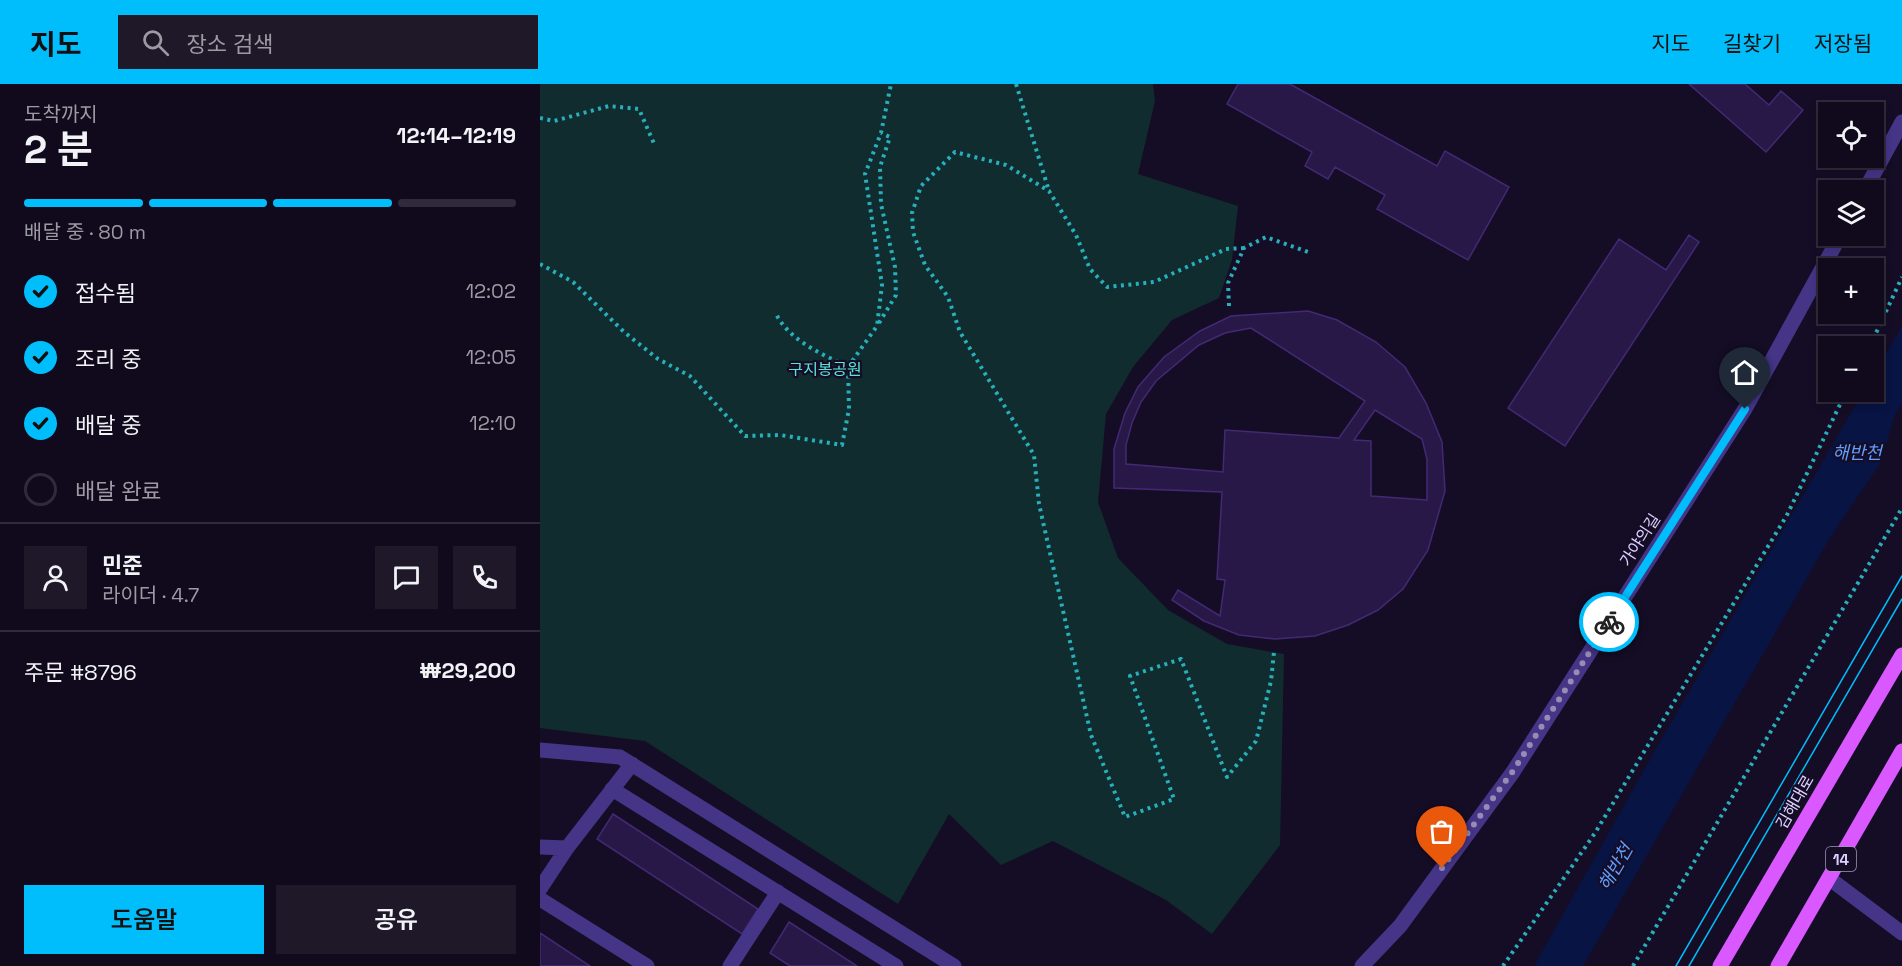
<!DOCTYPE html>
<html lang="ko">
<meta charset="utf-8">
<style>
:root{--surface:#100a1c;--page:#1e1829;--text:#f1f3f6;--muted:#9c9aa3;--line:#302b3b;--accent:#00befc}
body{margin:0;font-family:"Space Grotesk","Noto Sans KR",sans-serif;background:var(--page);color:var(--text);height:100vh;display:flex;flex-direction:column;font-size:22px;white-space:nowrap}
*{box-sizing:border-box;margin:0}
p{font-size:20px;color:var(--muted)}
.icon{flex:none;width:33px;height:33px;fill:none;stroke:currentColor;stroke-width:2;stroke-linecap:round;stroke-linejoin:round}
.map{position:relative;flex:1;overflow:hidden}
.details{display:flex;flex-direction:column;background:var(--surface);width:540px}
.details>*{flex:none}
.fabs{position:absolute;left:1278px;top:18px;display:grid;gap:12px}
.fabs a{display:grid;place-items:center;width:66px;height:66px;border-radius:0px;background:var(--surface);box-shadow:0 3px 9px #0003,0 0 0 2px var(--line);font-size:30px}
.pin{position:absolute;display:grid;place-items:center;width:51px;height:51px;color:#fff;margin:-62px -26px;border-radius:50% 50% 50% 0;rotate:-45deg;box-shadow:0 0 6px #0007}
.pin .icon{rotate:45deg}
.courier{position:absolute;display:grid;place-items:center;width:60px;height:60px;margin:-30px;border:4px solid #00befc;border-radius:50%;background:#fff;color:#222;box-shadow:0 2px 8px #0007}
.overview em{font-style:normal;font-weight:600}
.overview div{display:flex;flex-direction:column-reverse}
.overview{display:flex;align-items:center;justify-content:space-between;height:102px;padding:0 24px}
h1{font-size:39px;font-weight:600;line-height:45px}
.bar{display:grid;grid-template-columns:repeat(4,1fr);gap:9px 6px;align-content:center;height:72px;padding:0 24px}
.bar i{height:8px;border-radius:4px;background:var(--line)}
.bar .active{background:var(--accent)}
.bar p{grid-column:span 4}
.line{display:flex;align-items:center;gap:15px;padding:0 24px;border-top:2px solid var(--line)}
.line div{flex:1}
.round{display:grid;place-items:center;flex:none;width:63px;height:63px;border-radius:0px;background:var(--page)}
ol{padding:0 24px;list-style:none}
li{display:flex;align-items:center;gap:18px;height:66px}
li p{margin-inline-start:auto}
li .icon{padding:6px;border-radius:50%;background:var(--accent);color:#111;stroke-width:4}
li:last-child{color:var(--muted)}
li i{width:33px;height:33px;border:3px solid var(--line);border-radius:50%}
.button{display:flex;gap:12px;margin-top:auto;padding:12px 24px}
.button a{flex:1;height:69px;border-radius:0px;background:var(--accent);color:#111;font-size:24px;font-weight:600;line-height:69px;text-align:center}
.button a+a{background:var(--page);color:var(--text)}
header{display:flex;align-items:center;gap:36px;box-sizing:border-box;height:84px;padding:0 30px;background:var(--accent);color:#111}
header strong{font-size:28px}
nav{display:flex;gap:33px;margin-inline-start:auto;font-size:21px}
.search{width:420px;height:54px;background:var(--page);display:flex;align-items:center;gap:15px;box-sizing:border-box;padding:0 21px;border-radius:0px;color:var(--muted);font-size:22px}
main{display:flex;flex:1;min-height:0}
.map>svg:first-child{display:block}
</style>
<header>
<strong>지도</strong>
<div class="search"><svg class="icon" aria-label="search" viewBox="0 0 24 24"><circle cx="10" cy="10" r="6"/><path d="M15 15l6 6"/></svg>장소 검색</div>
<nav><a>지도</a><a>길찾기</a><a>저장됨</a></nav>
</header>
<main>
<section class="details">
<div class="overview"><div><h1>2 분</h1><p>도착까지</p></div><em>12:14–12:19</em></div>
<div class="bar"><i class="active"></i><i class="active"></i><i class="active"></i><i></i><p>배달 중 · 80 m</p></div>
<ol>
<li><svg class="icon" aria-label="check" viewBox="0 0 24 24"><path d="M5 12l5 5 9-10"/></svg>접수됨<p>12:02</p></li>
<li><svg class="icon" aria-label="check" viewBox="0 0 24 24"><path d="M5 12l5 5 9-10"/></svg>조리 중<p>12:05</p></li>
<li><svg class="icon" aria-label="check" viewBox="0 0 24 24"><path d="M5 12l5 5 9-10"/></svg>배달 중<p>12:10</p></li>
<li><i></i>배달 완료</li>
</ol>
<div class="line" style="height:108px"><a class="round"><svg class="icon" aria-label="person" viewBox="0 0 24 24"><circle cx="12" cy="8" r="4"/><path d="M4 21q1-7 8-7t8 7"/></svg></a><div><b>민준</b><p>라이더 · 4.7</p></div><a class="round"><svg class="icon" aria-label="chat" viewBox="0 0 24 24"><path d="M4 5h16v11H9l-5 4z"/></svg></a><a class="round"><svg class="icon" aria-label="phone" viewBox="0 0 24 24"><path d="M5 4h4l2 5-3 2q2 4 5 5l2-3 5 2v4C11 20 4 13 5 4z"/></svg></a></div>
<div class="line" style="height:78px"><div>주문 #8796</div><b>₩29,200</b></div>
<div class="button"><a>도움말</a><a>공유</a></div>
</section>
<div class="map">
<svg width="1362" height="882" viewBox="0 0 1362 882">
<rect width="100%" height="100%" fill="#150d25"/>
<path fill="#102c2f" d="M0,0H613L615,17L598,90L698,122L692,176L679,214L632,236L593,283L566,330L558,418L578,474L628,526L687,560L744,570L740,761L672,850L626,816L513,757L461,781L409,730L358,820L105,657L0,644Z"/>
<path fill="#071444" d="M1362,242V319L1355,331L1340,380L1291,452L1043,882H994L1118,661L1323,308H1334V290Z"/>
<path fill="#281847" stroke="#432974" stroke-width="1.5" fill-rule="evenodd" d="M698,0H750L897,82L905,67L969,103L928,176L837,125L845,111L795,83L788,95L765,82L772,68L687,20Z
M1149,0H1205L1229,21L1241,7L1263,26L1226,68Z
M1149,151L1159,158L1025,362L968,324L1079,155L1126,186Z
M768,227L797,236L836,258L865,283L886,319L902,358L905,407L888,466L863,505L838,526L808,541L775,552L735,555L699,551L664,537L632,516L638,506L680,532L685,496L677,495L682,408L574,404V365L585,329L598,303L624,273L660,247L691,232ZM711,244L825,317L799,354L685,346L683,388L586,380V361L592,339L601,318L616,297L659,261L685,249ZM835,326L882,355L887,375V416L831,412V357L814,356Z
M73,730L218,825L202,850L57,755Z
M249,838L317,882H250L230,869Z
M0,849L50,882H0Z"/>
<g fill="none" stroke-linecap="round" stroke-linejoin="round">
<path stroke="#27afbc" stroke-width="4" stroke-dasharray="3 4.5" stroke-linecap="butt" d="M476,0L509,107
M0,34L14,37L69,22L99,25L115,62
M704,164L686,165L614,198L567,203L550,185L536,151L509,107L466,81L415,68L381,102L372,129L373,148L385,181L408,213L420,248L494,371L499,420L551,651L585,733L634,715L590,592L641,575L687,693L716,657L731,597L734,568
M0,180L33,198L84,248L118,275L150,292L205,352L240,351L302,361L309,325L308,283C282,270 250,257 236,230
M689,222L688,199L704,164L726,153L768,168
M339,239L356,211L355,183L341,120L340,83L350,53L341,49
M1330,262L1362,193
M308,283L337,242L342,201L325,90L341,49L351,0
M963,882L1055,749L1247,431L1306,308
M1093,882L1362,424"/>
<path stroke="#443587" stroke-width="15" d="M1325,106L1362,38
M0,666L80,673L414,882
M72,705L356,882
M0,763L27,764L92,680
M1290,795L1362,849
M0,805L27,764
M0,815L107,882
M190,882L238,808
M822,882L860,842L973,688L1205,325L1300,152"/>
<path stroke="#d958ff" stroke-width="15" d="M1180,882L1362,571
M1238,882L1362,667"/>
<path stroke="#00befc" stroke-width="1.5" d="M1136,882L1362,492
M1149,882L1362,515"/>
</g>
<g fill="none" stroke-linecap="round" stroke-linejoin="round">
<path stroke="#978cb3" stroke-width="6" stroke-dasharray="0 10.8" d="M902,784L973,687L1069,538"/>
<path stroke="#00befc" stroke-width="8" d="M1069,538L1205,325"/>
</g>
<g text-anchor="middle" dominant-baseline="central" stroke-width="4.5" stroke-linejoin="round" paint-order="stroke">
<rect fill="#150d25" stroke="#a196be" stroke-width="1.5" x="1286" y="763" width="30" height="24" rx="4.5"/>
<g font-size="15" font-weight="bold" fill="#ddd1ff">
<text x="1301" y="775">14</text>
</g>
<g font-size="16" fill="#56e6d7" stroke="#150d25">
<text x="285" y="285">구지봉공원</text>
</g>
<g font-size="16" fill="#ddd1ff" stroke="#150d25">
<text transform="translate(1100 456) rotate(-57)">가야의길</text>
<text transform="translate(1255 718) rotate(-60)">김해대로</text>
</g>
<g font-size="18" font-style="italic" fill="#5f9dff" stroke="#150d25">
<text x="1317" y="368">해반천</text>
<text transform="translate(1075 783) rotate(-60)">해반천</text>
</g>
</g>
</svg>
<div class="fabs">
<a><svg class="icon" aria-label="locate" viewBox="0 0 24 24"><circle cx="12" cy="12" r="6"/><path d="M12 2v4M12 18v4M2 12h4M18 12h4"/></svg></a>
<a><svg class="icon" aria-label="layers" viewBox="0 0 24 24"><path d="M12 4l9 5-9 5-9-5zM3 14l9 5 9-5"/></svg></a>
<a>+</a>
<a>−</a>
</div>
<div class="pin" style="left:902px;top:784px;background:#ea580c"><svg class="icon" aria-label="bag" viewBox="0 0 24 24"><path d="M5 8h14l-1 12H6zM9 8a3 3 0 0 1 6 0"/></svg></div>
<div class="pin" style="left:1205px;top:325px;background:#1f2937"><svg class="icon" aria-label="home" viewBox="0 0 24 24"><path d="M3 11l9-7 9 7M6 9v11h12V9"/></svg></div>
<div class="courier" style="left:1069px;top:538px"><svg class="icon" aria-label="bike" viewBox="0 0 24 24"><circle cx="6" cy="16" r="4"/><circle cx="18" cy="16" r="4"/><path d="M6 16l4-8h5l3 8M10 8l3 8H6M13 5h3"/></svg></div>
</div>
</main>
